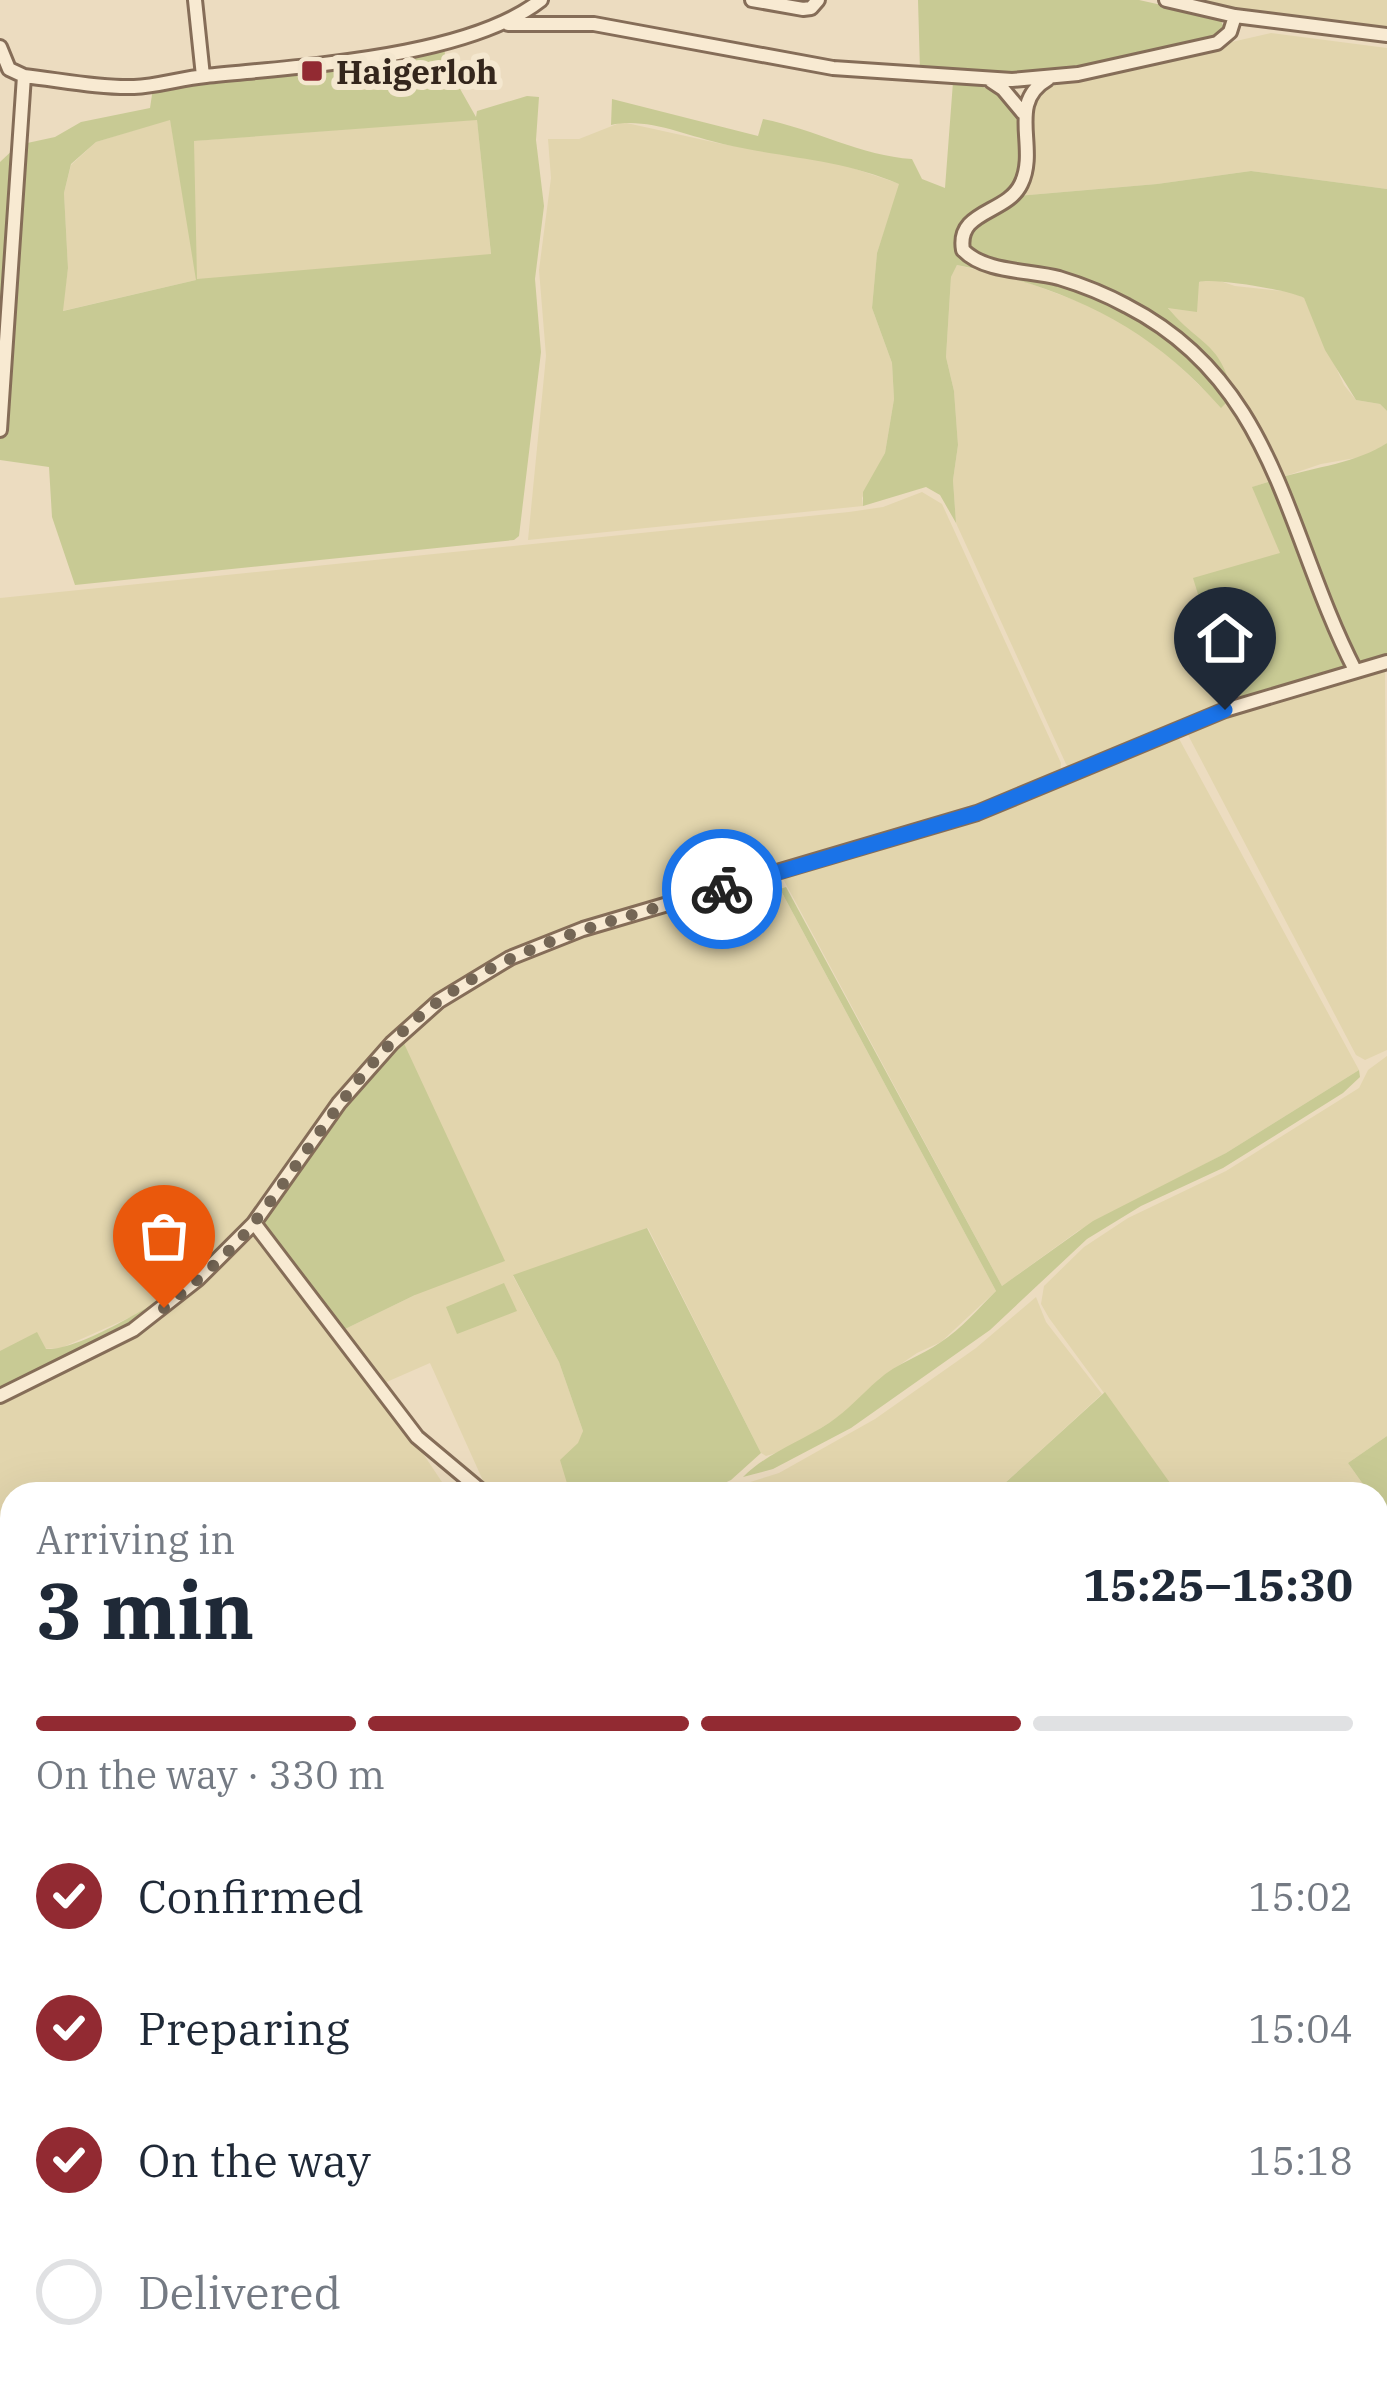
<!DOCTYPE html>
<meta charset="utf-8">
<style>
:root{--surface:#fff;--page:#f2f2f3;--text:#1f2937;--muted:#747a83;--line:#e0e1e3;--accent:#922a32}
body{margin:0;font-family:"IBM Plex Serif",serif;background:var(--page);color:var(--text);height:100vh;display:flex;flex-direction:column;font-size:45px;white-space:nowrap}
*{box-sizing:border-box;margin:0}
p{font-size:39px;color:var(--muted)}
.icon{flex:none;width:66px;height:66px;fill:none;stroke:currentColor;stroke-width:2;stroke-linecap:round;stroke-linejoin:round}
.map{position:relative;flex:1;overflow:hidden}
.panel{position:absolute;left:0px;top:1482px;width:1389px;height:903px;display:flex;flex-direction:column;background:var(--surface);border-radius:36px 36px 0 0;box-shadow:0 12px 48px #0002}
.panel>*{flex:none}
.pin{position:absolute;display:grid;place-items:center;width:102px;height:102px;color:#fff;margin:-123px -51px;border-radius:50% 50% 50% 0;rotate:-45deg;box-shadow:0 0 12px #0007}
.pin .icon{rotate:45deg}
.courier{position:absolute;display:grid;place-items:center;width:120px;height:120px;margin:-60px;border:9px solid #1a73e8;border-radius:50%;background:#fff;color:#222;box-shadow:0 3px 15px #0007}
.overview em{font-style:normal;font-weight:700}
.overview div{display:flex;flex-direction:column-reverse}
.overview{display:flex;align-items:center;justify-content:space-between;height:204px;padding:0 36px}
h1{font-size:78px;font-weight:700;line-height:90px}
.bar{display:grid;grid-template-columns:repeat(4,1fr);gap:18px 12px;align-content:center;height:144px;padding:0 36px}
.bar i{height:15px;border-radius:9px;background:var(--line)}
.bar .on{background:var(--accent)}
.bar p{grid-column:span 4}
ol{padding:0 36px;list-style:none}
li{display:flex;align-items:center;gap:36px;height:132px}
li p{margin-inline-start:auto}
li .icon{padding:12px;border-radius:50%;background:var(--accent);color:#fff;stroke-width:4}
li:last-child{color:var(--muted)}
li i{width:66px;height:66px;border:6px solid var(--line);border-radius:50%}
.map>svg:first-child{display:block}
</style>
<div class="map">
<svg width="1387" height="2384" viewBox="0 0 1387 2384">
<rect width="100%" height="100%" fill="#ecdcc0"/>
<path fill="#e2d5ad" d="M1190,0H1387V28L1233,10Z
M1271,33L1387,48V189L1251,171L1157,184L1017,196L1028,108L1048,84Z
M170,119L195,268L193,141L477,119L491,255L196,280L62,311L68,268L64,193L71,165L96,142Z
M622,122L722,144L835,162L900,184L877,253L872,308L892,363L894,399L885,453L862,498L863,506L528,540L546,356L539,270L551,178L548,139H579Z
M957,265L1026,282L1098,309L1151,339L1222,407L1168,307L1199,282L1211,278L1235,286L1292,292L1304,298L1344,385L1356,400L1380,404L1387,411V443L1367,456L1321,464L1253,487L1281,553L1215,603L1240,701L1069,769L1066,764L956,523L953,480L958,445L954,391L946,357L951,277Z
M922,492L942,504L1061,763L1060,775L993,802L587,924L454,986L433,998L379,1052L249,1222L183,1286L133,1316L61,1348L0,1351V598L849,512L883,507Z
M1385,667L1387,1050L1365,1060L1356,1055L1188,735L1235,710Z
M1177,735L1359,1070L1226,1153L1078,1231L1002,1286L781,875L857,852Z
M774,878L996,1291L941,1342L917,1353L879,1379L860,1401L829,1423L786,1450L766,1456L761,1453L648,1228L513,1276L559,1362L583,1431L570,1491L489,1494L430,1363L382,1384L343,1330L415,1295L401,1037L429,1011L523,953Z
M1387,1056V1436L1348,1463L1370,1494H1178L1049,1318L1041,1304L1044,1286L1084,1247L1128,1218L1226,1171L1359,1088L1368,1070Z
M252,1237L261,1239L412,1437L450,1494H12V1813L0,1816V1400L112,1348L155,1321L199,1286L243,1240Z
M1036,1297L1046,1322L1102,1394L993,1494H712L779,1473L875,1419L976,1348Z
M1387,1551V1722L1377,1731V1556Z
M1377,1787L1387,1790V1940L1377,1934Z
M1377,1973L1387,1980V2123L1377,2131Z
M1387,2127V2384H776L766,2373H1377V2135Z
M0,2141L12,2149V2373H65L66,2384H0Z
M107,2373H325L335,2384H107Z
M350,2373H519L509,2384H360Z"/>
<path fill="#c8ca94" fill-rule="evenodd" d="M918,0H1139L1220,18L1224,28L1214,41L1064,73L920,71Z
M444,47L449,83L459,87L476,117L477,111L527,96L539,97L536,140L544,206L535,279L541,352L519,536L514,540L75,585L52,517L49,467L0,460V162L18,145L55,137L81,122L150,108L153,88L305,72ZM170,120L196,280L63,311L68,268L64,193L71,164L96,142ZM477,120L491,254L197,279L194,141Z
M953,82C1032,88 1030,129 1017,196L1157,184L1251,171L1387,189V411L1380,404L1356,400L1325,350L1304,298C1289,290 1212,277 1199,282L1197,312L1168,308C1197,344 1224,343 1232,397L1221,408C1148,324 1065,287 957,265L951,277L946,357L954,391L958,445L953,480L956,523L940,495L926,487L863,506V492L885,453L894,399L892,363L872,308L877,253L899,184C842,159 783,158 723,144C687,136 647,117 611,125L612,99L758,136L763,119C814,129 862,156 912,159L922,179L945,188Z
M1387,443V658L1363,663L1353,657L1279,478C1315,467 1357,463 1387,443Z
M1274,480L1346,663L1344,670L1240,701L1215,604H1201L1193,578L1280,553L1252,487Z
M786,887L1002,1286L1093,1221L1226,1153L1359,1070L1360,1077L1343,1093L1223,1168L1141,1206L1087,1239L990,1330L851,1428L773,1469L743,1477C767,1453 800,1442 829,1423C848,1410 861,1395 878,1380C897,1363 921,1356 941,1342C961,1329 979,1308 996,1291L780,889Z
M401,1037L505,1261L415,1295L343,1330L266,1230L264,1213L325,1130Z
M647,1228L761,1453L731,1480L701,1494H562L569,1490L560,1460L578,1443L583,1431L559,1362L513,1275Z
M504,1283L517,1311L457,1334L446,1307Z
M183,1286L117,1334L0,1392V1351L37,1332L46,1349C79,1351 153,1304 183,1286Z
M1105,1392L1178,1494H993Z
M1387,1436V1519L1377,1505V1494H1370L1348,1463Z
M12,1813V2102L0,2060V1816Z
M519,2373H766L776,2384H509Z"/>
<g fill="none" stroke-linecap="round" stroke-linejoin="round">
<path stroke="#6a8c81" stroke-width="3" d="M0,1970L12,1971
M0,2028L12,2092
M533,2384L546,2373"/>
<g stroke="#856d58" stroke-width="18">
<path id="minor" d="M195,0L203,76
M752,0L803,9L811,8L818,0
M1166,0L1235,16L1387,35
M508,24H594L833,68L1012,80L1078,74L1217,43L1230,32L1235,16
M0,47L9,69L24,76C60,80 98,88 134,87C158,86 182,78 206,76C300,66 467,58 541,0
M1048,79C1006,103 1039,147 1021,184C1007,214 956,210 963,250C985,273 1030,270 1059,278C1082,285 1105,294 1127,306C1277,383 1285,534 1355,670
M991,81L1003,89L1023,113
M0,430L24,76
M254,1223L417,1437L485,1494
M0,1396L133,1330L198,1279L254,1223L339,1103L392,1043L439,1001L510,958L583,929L977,813L1225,710L1387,662
M1377,1938L1387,1944
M0,2132L12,2139
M71,2373L73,2384
M341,2373L350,2384"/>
</g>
<use href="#minor" stroke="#f8ead2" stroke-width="12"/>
</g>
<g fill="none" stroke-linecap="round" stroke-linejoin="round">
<path stroke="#746655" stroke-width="12" stroke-dasharray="0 21.6" d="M164,1308C196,1281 230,1254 256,1220C308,1153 350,1078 414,1021C501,944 614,921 722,889"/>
<path stroke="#1a73e8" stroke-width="15" d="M722,889L977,813L1225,710"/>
</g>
<rect fill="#922a32" stroke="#f4e7cf" stroke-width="4.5" x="300" y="59" width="24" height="24" rx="6"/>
<g text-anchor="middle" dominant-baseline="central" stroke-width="12" stroke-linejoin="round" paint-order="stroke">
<g font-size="33" font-weight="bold" fill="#34261c" stroke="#f4e7cf" text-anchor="start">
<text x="336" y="71">Haigerloh</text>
</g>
</g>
</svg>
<div class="pin" style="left:164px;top:1308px;background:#ea580c"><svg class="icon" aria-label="bag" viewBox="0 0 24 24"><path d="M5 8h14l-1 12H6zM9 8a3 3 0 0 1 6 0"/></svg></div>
<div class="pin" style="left:1225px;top:710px;background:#1f2937"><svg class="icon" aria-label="home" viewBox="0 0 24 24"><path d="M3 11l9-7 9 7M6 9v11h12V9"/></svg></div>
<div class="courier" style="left:722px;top:889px"><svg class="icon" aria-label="bike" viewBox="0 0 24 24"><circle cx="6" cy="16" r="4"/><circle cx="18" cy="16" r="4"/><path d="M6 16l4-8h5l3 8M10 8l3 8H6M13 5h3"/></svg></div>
<section class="panel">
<div class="overview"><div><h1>3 min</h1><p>Arriving in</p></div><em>15:25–15:30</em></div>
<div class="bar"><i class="on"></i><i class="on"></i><i class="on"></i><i></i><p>On the way · 330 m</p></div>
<ol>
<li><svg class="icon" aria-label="check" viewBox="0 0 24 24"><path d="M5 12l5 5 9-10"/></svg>Confirmed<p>15:02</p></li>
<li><svg class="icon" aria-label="check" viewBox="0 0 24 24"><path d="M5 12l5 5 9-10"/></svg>Preparing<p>15:04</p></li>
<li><svg class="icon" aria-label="check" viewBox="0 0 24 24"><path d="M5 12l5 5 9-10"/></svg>On the way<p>15:18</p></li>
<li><i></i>Delivered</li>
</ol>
</section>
</div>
